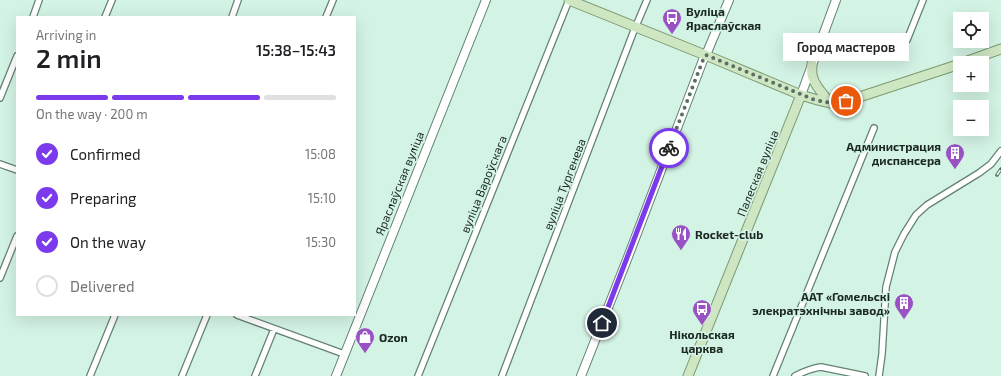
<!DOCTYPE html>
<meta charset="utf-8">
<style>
:root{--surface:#fff;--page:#f2f2f2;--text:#202124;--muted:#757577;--line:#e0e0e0;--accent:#7c3aed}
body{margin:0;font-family:"Exo 2",sans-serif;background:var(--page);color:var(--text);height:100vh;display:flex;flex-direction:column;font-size:15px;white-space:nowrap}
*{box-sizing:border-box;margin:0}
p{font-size:13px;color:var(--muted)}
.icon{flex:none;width:22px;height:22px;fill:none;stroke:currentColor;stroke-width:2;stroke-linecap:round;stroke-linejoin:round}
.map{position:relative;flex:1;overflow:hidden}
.panel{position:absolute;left:16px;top:16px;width:340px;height:300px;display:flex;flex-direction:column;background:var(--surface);border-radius:0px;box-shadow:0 4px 16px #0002}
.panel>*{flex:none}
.controls{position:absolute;left:953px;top:12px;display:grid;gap:8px}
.controls a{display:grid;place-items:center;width:36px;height:36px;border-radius:0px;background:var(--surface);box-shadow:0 4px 16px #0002;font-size:20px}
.pin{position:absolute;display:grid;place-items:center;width:34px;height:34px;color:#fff;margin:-17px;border:2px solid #fff;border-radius:50%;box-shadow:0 1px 4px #0007}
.courier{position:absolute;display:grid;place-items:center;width:40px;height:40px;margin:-20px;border:3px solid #7c3aed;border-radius:50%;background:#fff;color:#222;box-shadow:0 1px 5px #0007}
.bubble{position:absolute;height:28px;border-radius:0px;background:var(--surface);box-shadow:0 4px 16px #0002;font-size:13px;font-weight:600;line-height:28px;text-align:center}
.summary em{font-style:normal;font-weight:600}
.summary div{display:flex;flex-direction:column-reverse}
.summary{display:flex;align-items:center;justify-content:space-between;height:68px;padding:0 20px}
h1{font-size:26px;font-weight:600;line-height:30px}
.bar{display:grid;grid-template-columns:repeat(4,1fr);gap:6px 4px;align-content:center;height:48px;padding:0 20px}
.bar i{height:5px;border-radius:3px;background:var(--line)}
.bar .current{background:var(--accent)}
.bar p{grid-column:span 4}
ol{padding:0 20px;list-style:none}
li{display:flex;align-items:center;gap:12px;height:44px}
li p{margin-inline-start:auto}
li .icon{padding:4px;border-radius:50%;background:var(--accent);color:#fff;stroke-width:4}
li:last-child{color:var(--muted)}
li i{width:22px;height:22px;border:2px solid var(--line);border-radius:50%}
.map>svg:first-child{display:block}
</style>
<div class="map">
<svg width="1001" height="376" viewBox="0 0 1001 376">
<rect width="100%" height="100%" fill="#d3f3e4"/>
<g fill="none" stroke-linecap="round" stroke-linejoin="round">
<g stroke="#648173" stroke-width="8">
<path id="street" d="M33,17L39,0
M105,17L112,0
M232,17L238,0
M326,17L333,0
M907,40L923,0
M0,98L17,56
M0,164L17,170
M0,278L17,236
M237,315L344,354
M90,376L115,315
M182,376L207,315
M255,376L274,329
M418,376L569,0
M502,376L633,33L647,0
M773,376L874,128
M795,376C803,372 812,368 821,367L865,376
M879,376L882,354L886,287L895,252L904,234L916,215L927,205L979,173L991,164L1001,151"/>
</g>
<g stroke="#648173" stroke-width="10">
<path id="secondary" d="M801,95L836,0
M336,376L486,0
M581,376L628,257L703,60L706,55L729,0"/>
</g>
<g stroke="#7c9971" stroke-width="11">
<path id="primary" d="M569,0L715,59L801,95C814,99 825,103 838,104L960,64
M962,63L1001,49
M812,64C812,69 811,74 813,78C815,86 824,95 830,103
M688,376L801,95"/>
</g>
<use href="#street" stroke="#fff" stroke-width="5.5"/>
<use href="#secondary" stroke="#fff" stroke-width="8"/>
<use href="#primary" stroke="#cfe6c3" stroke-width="9"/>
<g stroke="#53655c" stroke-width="3.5">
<path id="rail" d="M997,175L1001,169"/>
</g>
<use href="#rail" stroke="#d3f3e4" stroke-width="2" stroke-dasharray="6" stroke-linecap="butt"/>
</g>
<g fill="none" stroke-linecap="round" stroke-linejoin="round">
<path stroke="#5c6f66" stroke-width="4" stroke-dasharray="0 7.2" d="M669,148L703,60L706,55L815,100C827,102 834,105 846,101"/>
<path stroke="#7c3aed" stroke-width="5" d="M602,323L669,148"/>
</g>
<defs>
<g id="bus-pin" transform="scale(1)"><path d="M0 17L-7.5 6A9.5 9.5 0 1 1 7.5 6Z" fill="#9951c4" stroke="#d3f3e4"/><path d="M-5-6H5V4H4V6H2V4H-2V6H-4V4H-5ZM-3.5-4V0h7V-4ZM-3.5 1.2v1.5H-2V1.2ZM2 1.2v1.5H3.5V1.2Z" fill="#fff"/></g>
<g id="building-pin" transform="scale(1)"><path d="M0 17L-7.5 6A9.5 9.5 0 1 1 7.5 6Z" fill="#9951c4" stroke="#d3f3e4"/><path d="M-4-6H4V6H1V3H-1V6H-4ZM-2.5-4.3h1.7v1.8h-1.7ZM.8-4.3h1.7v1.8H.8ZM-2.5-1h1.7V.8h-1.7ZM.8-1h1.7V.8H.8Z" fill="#fff"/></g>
<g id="restaurant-pin" transform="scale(1)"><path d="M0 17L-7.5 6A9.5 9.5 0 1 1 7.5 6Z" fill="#9951c4" stroke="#d3f3e4"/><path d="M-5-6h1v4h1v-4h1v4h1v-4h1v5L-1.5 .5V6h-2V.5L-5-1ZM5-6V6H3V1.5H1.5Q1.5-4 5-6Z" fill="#fff"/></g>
<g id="shop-pin" transform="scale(1)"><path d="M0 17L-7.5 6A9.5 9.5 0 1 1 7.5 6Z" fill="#9951c4" stroke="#d3f3e4"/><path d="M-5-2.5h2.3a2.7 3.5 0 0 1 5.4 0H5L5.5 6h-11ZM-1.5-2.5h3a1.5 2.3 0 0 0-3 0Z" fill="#fff"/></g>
</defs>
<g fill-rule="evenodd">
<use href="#bus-pin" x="672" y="18"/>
<use href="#building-pin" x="955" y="153"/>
<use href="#restaurant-pin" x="681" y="234"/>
<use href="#building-pin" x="904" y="303"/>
<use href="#bus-pin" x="702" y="309"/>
<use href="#shop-pin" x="365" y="337"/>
</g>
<g text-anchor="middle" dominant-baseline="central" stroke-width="3.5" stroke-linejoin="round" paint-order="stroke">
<g font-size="12" font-weight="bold" fill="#1c2822" stroke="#d3f3e4" text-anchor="start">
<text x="686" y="11">Вуліца<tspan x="686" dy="14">Яраслаўская</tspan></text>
<text x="941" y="146" text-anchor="end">Администрация<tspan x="941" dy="14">диспансера</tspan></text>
<text x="695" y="234">Rocket-club</text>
<text x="890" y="296" text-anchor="end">ААТ «Гомельскі<tspan x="890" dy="14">элекратэхнічны завод»</tspan></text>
<text x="702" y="334" text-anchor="middle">Нікольская<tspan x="702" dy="14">царква</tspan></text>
<text x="379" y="337">Ozon</text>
</g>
<g font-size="12" fill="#1c2822" stroke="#d3f3e4">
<text transform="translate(757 173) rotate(-68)">Палеская вуліца</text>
<text transform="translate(399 183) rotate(-68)">Яраслаўская вуліца</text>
<text transform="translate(483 184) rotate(-68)">вуліца Вароўскага</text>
<text transform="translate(564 184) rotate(-69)">вуліца Тургенева</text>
</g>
</g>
</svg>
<div class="controls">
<a><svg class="icon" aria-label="locate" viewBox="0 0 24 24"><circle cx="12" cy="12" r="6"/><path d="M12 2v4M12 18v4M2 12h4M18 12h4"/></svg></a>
<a>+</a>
<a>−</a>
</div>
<div class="pin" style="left:846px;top:101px;background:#ea580c"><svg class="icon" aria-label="bag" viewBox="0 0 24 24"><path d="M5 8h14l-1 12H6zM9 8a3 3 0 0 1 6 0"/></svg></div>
<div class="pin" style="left:602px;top:323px;background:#1f2937"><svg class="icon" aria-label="home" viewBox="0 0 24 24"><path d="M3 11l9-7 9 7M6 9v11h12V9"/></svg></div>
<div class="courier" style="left:669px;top:148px"><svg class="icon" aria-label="bike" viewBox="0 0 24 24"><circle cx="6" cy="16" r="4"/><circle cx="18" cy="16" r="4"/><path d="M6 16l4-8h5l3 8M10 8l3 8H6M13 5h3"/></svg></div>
<div class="bubble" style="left:783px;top:33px;width:126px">Город мастеров</div>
<section class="panel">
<div class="summary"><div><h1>2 min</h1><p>Arriving in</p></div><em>15:38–15:43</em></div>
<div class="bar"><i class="current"></i><i class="current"></i><i class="current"></i><i></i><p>On the way · 200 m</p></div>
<ol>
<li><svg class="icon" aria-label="check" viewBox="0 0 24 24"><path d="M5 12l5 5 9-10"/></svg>Confirmed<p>15:08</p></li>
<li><svg class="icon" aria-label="check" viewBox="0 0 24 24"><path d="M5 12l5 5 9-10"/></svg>Preparing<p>15:10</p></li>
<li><svg class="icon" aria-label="check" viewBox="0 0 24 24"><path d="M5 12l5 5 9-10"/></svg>On the way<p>15:30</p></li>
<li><i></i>Delivered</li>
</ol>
</section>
</div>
